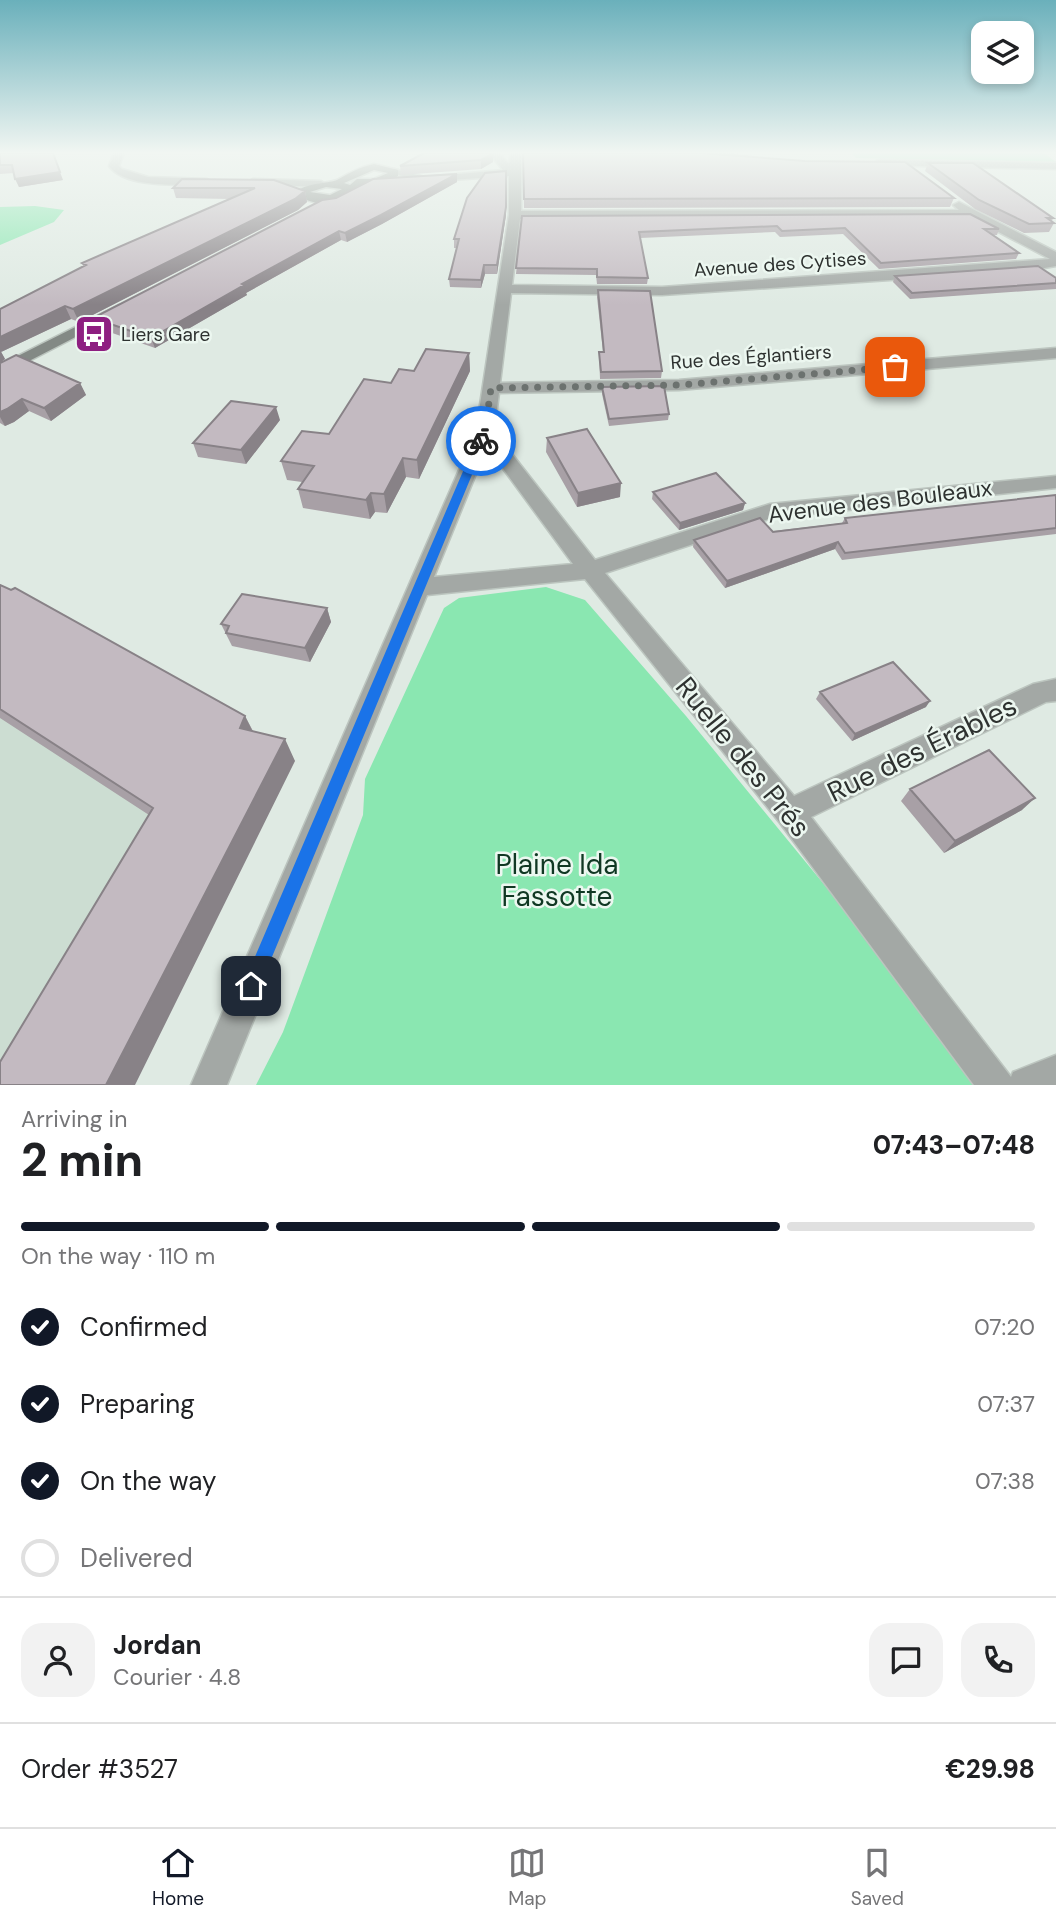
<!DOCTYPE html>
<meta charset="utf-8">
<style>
:root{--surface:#fff;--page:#f2f2f2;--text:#202124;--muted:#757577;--line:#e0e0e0;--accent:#111827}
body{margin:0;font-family:"DM Sans",sans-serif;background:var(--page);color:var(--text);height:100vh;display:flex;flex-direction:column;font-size:26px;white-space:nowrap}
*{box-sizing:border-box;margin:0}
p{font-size:23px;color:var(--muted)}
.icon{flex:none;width:38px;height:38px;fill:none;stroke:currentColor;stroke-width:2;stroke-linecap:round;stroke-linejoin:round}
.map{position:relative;height:1085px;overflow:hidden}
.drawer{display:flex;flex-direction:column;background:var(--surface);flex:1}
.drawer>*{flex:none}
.controls{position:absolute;left:971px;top:21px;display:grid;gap:14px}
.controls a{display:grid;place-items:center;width:63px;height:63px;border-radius:14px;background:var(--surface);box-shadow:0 4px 10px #0003;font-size:35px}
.pin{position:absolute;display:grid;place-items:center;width:60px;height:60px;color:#fff;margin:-30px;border-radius:14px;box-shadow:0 4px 10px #0006}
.courier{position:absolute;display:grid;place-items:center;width:70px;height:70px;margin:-35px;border:5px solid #1a73e8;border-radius:50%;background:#fff;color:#222;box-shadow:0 2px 9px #0007}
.overview em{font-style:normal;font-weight:800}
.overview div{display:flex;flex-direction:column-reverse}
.overview{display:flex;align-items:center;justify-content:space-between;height:119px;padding:0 21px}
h1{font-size:46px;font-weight:800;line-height:52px}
.bar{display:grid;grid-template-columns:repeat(4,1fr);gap:10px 7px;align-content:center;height:84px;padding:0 21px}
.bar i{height:9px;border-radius:5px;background:var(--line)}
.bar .current{background:var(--accent)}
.bar p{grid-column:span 4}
.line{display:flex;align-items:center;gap:18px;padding:0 21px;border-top:2px solid var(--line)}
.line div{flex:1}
.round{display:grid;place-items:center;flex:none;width:74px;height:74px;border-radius:21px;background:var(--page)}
ol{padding:0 21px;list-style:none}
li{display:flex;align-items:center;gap:21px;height:77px}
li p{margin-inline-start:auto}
li .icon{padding:7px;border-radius:50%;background:var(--accent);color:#fff;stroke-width:4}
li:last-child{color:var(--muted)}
li i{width:38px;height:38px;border:4px solid var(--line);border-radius:50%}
.dock{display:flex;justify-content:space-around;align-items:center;height:98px;border-top:2px solid var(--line);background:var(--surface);font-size:19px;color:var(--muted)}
.dock a{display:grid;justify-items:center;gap:4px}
.dock .current{color:var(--accent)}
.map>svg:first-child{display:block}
</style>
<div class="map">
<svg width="1056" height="1085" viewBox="0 0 1056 1085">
<rect width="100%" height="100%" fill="#dfeae3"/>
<path fill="#ccddd2" d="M0,599L256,738L0,1085Z"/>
<path fill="#8ae7b1" d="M852,153H1044L1056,162L856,158Z
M35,206L64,210L54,222L0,245V207Z
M546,587L585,600L686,716L845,910L981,1085H256L283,1032L363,815L365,779L444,608L459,598Z"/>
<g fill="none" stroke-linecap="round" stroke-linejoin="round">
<g stroke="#bcc5bf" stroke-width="3">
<path id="street" d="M114,153H124L119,166L122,169L148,177L207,179L212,182L207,185C181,184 126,189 109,166Z
M489,153H499L509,164L511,153H521V211L959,210L953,205L959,202L1056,252V266L1027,271L662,295L511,293L500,383L679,380L1056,348V358L679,390L499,393L494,431L595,560L770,504L1056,476V488L772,518L605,573L794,796L1033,684L1056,679V701L1046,702L811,817L1011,1077L1013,1072L1056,1055V1085H974L780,823L585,579L427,595L227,1085H191L476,431L509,215V176L421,182L389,172L394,169L425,177L503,170ZM970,217L1050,259L662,287L512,285L520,219ZM487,447L573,564L434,577Z
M699,153H733L748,157L743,160Z
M880,160L1056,163V169L876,165V161Z
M253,179L321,181L326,184L321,187L249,184L248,182Z"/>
</g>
<g stroke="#bcc5bf" stroke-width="3">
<path id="secondary" d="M374,164L398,170V176C388,183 378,182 367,185C343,191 327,215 298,195L300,189C311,183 330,183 337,180C349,173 360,167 374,164ZM374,170L388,173L374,179H357L350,185L344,183ZM326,187L342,189L330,195L310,192Z
M119,305L124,306V312L0,376V365Z"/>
</g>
<use href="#street" fill="#a3a8a5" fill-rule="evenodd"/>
<use href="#secondary" fill="#838985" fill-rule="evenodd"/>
</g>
<path fill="#a8a0a6" d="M0,153L63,180L19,187L14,173L0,174Z
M424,153L493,162L481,169L401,175L400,166Z
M523,153L954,198L950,207L524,208Z
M928,163L1053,218L1052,221L1054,223L1049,232L1024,233L975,209L925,171Z
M457,174V182L382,224L347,242L341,240L246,293L247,295L155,348L98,328L93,318L336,198Z
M182,179L305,191L307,202L298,210L79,322L71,319L1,352L83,266L82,263L231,199L176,198L173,188Z
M506,215L497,274H485L481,288L450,287L449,279L457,248H454V239Z
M522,216L999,229L997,235H992L1019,253L1016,259L879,269L843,234L780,237L775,232L640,238L648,278L647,284H597L596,275L516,274Z
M895,276L1056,278V289L910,299L893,282Z
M598,290L662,371L661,378L600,379L599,352H603L597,297Z
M0,350L5,359L2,361L80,383L86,395L51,421L29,411L14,422L5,426L0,423Z
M469,353L470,371L419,479L406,477L387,513L375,512L370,519L303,508L298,489L302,482L287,480L281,461L329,434L391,383L414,371Z
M602,387L669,414L668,420L609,426L602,394Z
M280,420L246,464L198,457L193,443Z
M547,438L620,497L577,507L546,452Z
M653,492L745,503L743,510L679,530L652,499Z
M1056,495V534L842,560L835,549L725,588L693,547L694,540L842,523L845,518Z
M0,585L245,716L253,731L295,761L149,815L0,718Z
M327,608L331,622L310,662L232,646L221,624Z
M820,692L926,707L852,741L816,699Z
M910,789L1022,810L944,853L901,801Z"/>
<path fill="#888287" d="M53,153L63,180L19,187L15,179Z
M493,154V162L481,169V160Z
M506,171V215L497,274V265Z
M457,174V182L382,224L347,242L345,233Z
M305,191L307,202L298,210L79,322L73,309Z
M339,231L341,240L246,293L247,295L155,348L151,338L242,284Z
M484,265L485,274L481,288V280Z
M65,306L71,319L1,352L0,350V337Z
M0,350L5,359L0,363Z
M469,353L470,371L419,479L417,460Z
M80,383L86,395L51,421L44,408Z
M22,399L29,411L14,422L5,426L0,417V412Z
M276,407L280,420L246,464L241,450Z
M403,458L406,477L387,513L384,494Z
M621,483L620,497L577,507L578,493Z
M371,493L375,512L370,519L366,500Z
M745,503L743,510L679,530L680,523Z
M838,542L835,549L725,588L727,581Z
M327,608L331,622L310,662L305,648Z
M930,701L926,707L852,741L855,734Z
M245,716L256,738L240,728Z
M285,739L295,761L135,1085H106Z
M1035,798L1022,810L944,853L955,841Z"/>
<path fill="#c3bac1" stroke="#888287" stroke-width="2" d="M0,153H53L60,172L15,179L12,165H0Z
M424,153H493V154L481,160L400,166Z
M523,153H701L805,161L905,162L954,198L524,199Z
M928,163H973L1053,218H1047L1054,223L1029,224L979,200Z
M506,171V207L497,265H484L481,280L449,279L459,239H454L467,198L485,173Z
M457,174L381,215L345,233L339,231L242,284L244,285L151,338L93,318L322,200L336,198L373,179Z
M182,179L274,180L305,191L295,199L73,309L65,306L0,337V309L86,265L82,263L255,188H173Z
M970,214L999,229H984L1019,253L881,263L845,228L782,231L777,226L639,232L648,278L597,277V269L516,268L522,216Z
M1038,266L1056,278V283L912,293L895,276Z
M598,290L650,291L662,371L601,372L599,352H604Z
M426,349L469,353L417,460L403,458L384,494L371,493L366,500L298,489L314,466L281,461L302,431L329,434L364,379L391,383L399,369L414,371Z
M16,355L80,383L44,408L22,399L7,409L0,412V363Z
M664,386L669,414L609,419L602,387Z
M231,401L276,407L241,450L193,443Z
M587,429L621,483L578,493L547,438Z
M716,473L745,503L680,523L653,492Z
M1056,495V528L845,553L838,542L727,581L694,540L760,518L773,532L847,523L845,518Z
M0,585L11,590L15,588L245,716L240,728L285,739L106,1085H0V1062L153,808L0,709Z
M242,594L327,608L305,648L226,633L229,626L221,624Z
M893,662L930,701L855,734L820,692Z
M989,750L1035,798L955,841L910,789Z"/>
<linearGradient id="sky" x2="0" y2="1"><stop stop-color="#6ab0bb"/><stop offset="0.5" stop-color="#f1f6f2"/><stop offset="1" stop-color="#f1f6f2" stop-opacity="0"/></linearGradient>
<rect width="1056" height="305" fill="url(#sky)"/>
<path fill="#1a73e8" d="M481,438L486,441L257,993L251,995L245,993L242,986L245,980L476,441Z"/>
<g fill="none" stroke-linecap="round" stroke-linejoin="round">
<path stroke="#6c726f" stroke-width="7" stroke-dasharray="0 12.6" d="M481,441L485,431L491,388L679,385L895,367"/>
</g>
<defs>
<g id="bus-square" transform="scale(2.0125)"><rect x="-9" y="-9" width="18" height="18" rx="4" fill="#8e1f81" stroke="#ecf7f0"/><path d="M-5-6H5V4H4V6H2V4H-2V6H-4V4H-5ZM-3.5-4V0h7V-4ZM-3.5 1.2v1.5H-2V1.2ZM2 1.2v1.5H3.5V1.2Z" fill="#fff"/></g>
</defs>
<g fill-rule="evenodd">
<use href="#bus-square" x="94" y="334"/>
</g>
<g text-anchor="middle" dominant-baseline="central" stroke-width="5" stroke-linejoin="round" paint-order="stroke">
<g font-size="19" fill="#2e3230" stroke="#ecf7f0">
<text transform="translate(780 264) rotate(-4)">Avenue des Cytises</text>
<text transform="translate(751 357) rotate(-4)">Rue des Églantiers</text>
</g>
<g font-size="19" fill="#2e3230" stroke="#ecf7f0" text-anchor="start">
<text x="121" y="334">Liers Gare</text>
</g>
<g font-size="23" fill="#2e3230" stroke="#ecf7f0">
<text transform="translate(880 501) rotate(-7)">Avenue des Bouleaux</text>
</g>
<g font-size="28" fill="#2e3230" stroke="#ecf7f0">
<text transform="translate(922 749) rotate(-26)">Rue des Érables</text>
<text transform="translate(743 757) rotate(51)">Ruelle des Prés</text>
</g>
<g font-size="28" fill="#103823" stroke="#ecf7f0">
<text x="557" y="864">Plaine Ida<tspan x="557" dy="32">Fassotte</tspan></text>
</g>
</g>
</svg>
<div class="controls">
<a><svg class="icon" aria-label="layers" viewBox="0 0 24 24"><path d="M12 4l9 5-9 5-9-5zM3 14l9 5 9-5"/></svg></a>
</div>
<div class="pin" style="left:895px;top:367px;background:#ea580c"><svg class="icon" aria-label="bag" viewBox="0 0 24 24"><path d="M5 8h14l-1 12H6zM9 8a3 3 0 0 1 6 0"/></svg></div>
<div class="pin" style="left:251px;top:986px;background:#1f2937"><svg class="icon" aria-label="home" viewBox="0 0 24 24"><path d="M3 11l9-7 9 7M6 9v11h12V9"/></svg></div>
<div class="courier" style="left:481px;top:441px"><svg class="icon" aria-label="bike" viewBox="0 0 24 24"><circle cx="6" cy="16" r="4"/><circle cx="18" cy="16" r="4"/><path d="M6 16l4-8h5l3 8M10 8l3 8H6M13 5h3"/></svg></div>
</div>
<section class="drawer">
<div class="overview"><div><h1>2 min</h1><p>Arriving in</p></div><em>07:43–07:48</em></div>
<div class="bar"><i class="current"></i><i class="current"></i><i class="current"></i><i></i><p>On the way · 110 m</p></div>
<ol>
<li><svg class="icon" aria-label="check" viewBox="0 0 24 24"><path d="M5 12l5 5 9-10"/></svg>Confirmed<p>07:20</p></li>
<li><svg class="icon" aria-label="check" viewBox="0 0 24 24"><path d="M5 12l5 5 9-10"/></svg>Preparing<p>07:37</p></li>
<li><svg class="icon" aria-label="check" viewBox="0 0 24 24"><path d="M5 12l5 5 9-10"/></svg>On the way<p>07:38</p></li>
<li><i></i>Delivered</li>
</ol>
<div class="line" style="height:126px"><a class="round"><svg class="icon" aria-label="person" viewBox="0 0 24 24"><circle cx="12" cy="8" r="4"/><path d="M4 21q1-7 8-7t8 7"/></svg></a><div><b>Jordan</b><p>Courier · 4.8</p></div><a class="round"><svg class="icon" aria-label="chat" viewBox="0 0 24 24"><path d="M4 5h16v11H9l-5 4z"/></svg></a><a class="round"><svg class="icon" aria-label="phone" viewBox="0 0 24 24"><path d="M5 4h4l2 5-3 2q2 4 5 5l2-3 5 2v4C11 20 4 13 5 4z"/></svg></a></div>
<div class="line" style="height:91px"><div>Order #3527</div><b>€29.98</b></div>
</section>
<nav class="dock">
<a class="current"><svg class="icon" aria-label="home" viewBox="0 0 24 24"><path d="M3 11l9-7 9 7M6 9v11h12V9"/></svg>Home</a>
<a><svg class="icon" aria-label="map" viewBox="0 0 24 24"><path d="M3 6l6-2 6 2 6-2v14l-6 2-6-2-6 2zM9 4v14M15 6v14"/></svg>Map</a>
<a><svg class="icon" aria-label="saved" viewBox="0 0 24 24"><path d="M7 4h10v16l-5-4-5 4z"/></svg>Saved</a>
</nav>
